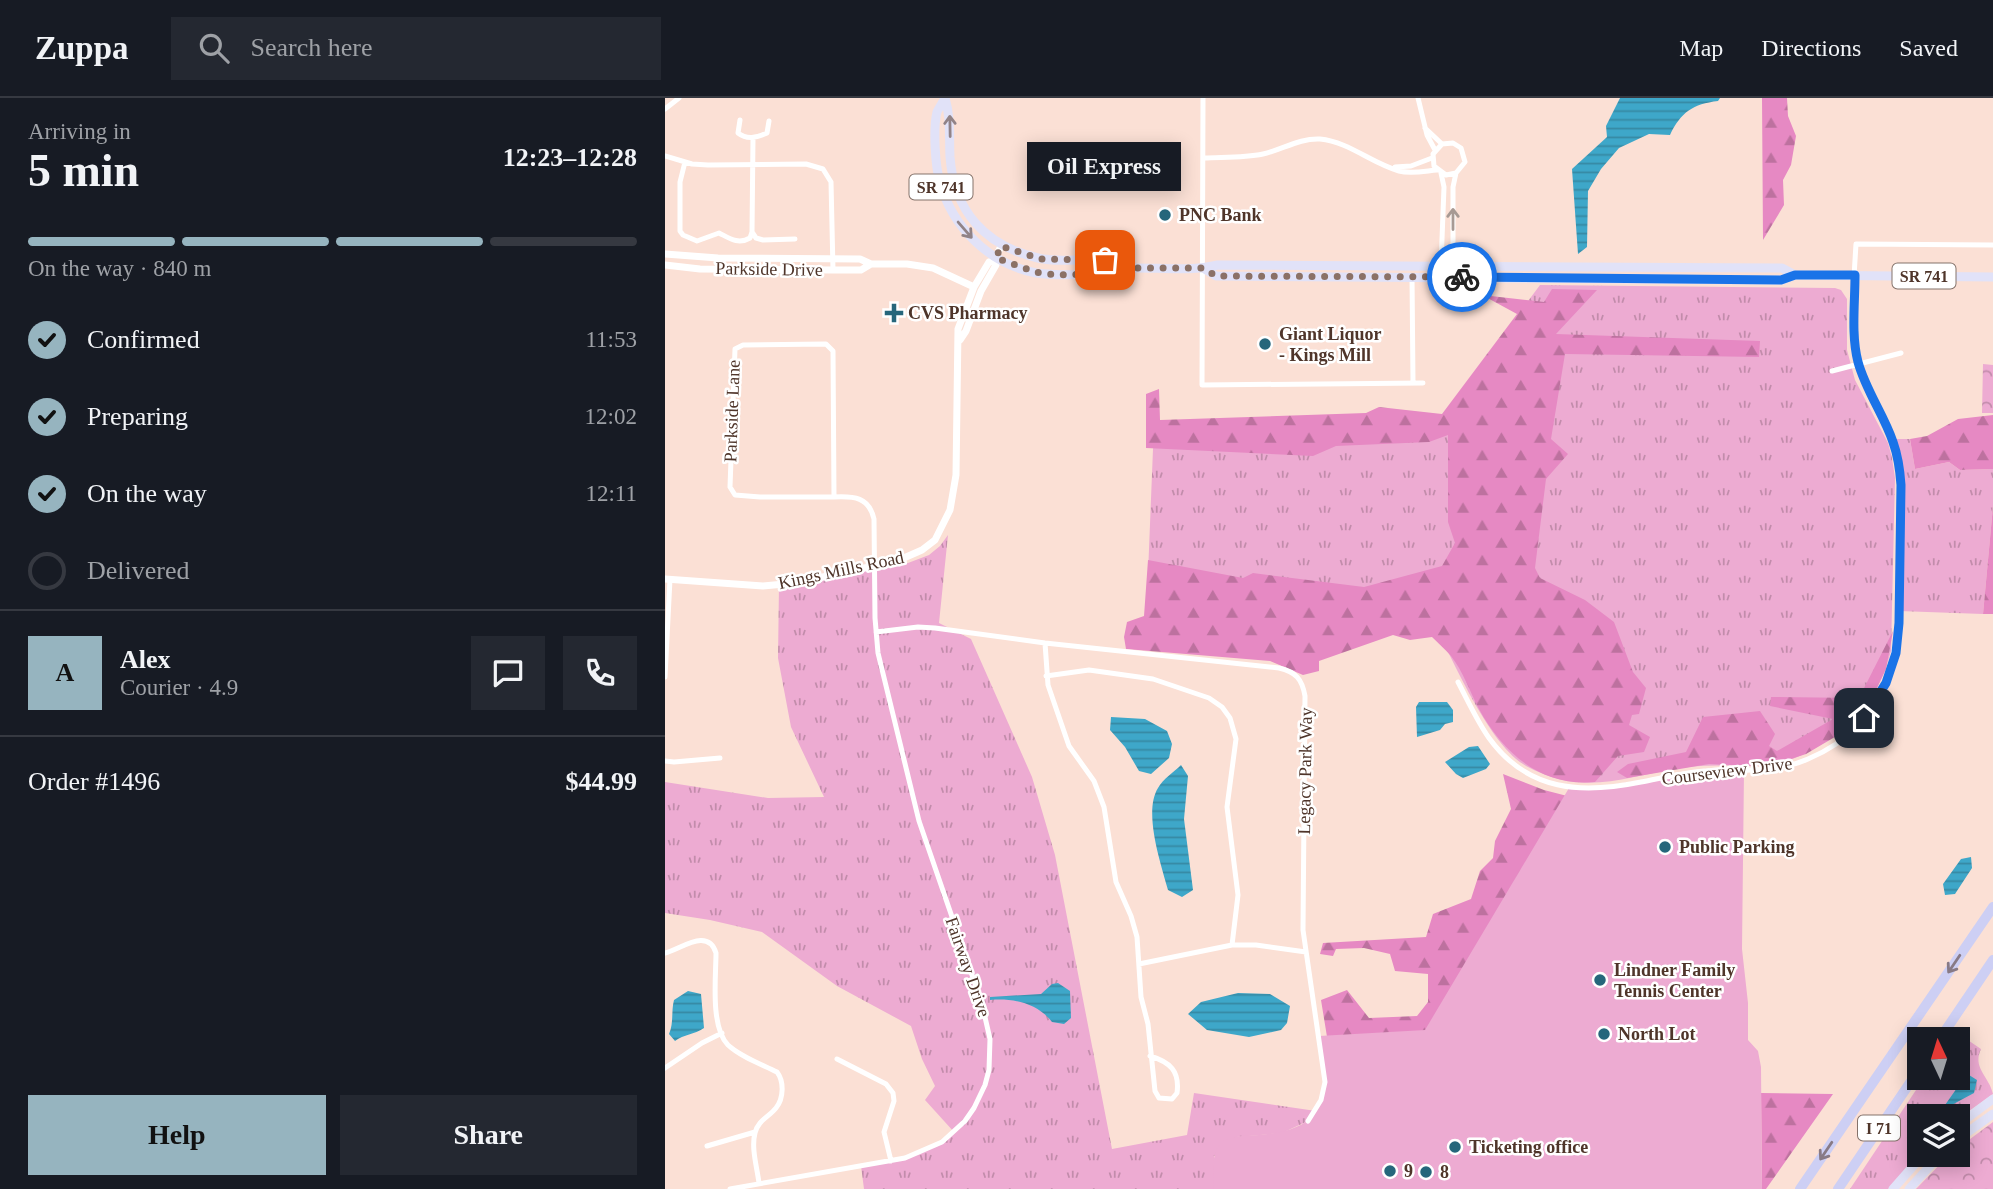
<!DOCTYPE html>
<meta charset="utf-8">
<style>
:root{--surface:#171b24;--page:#242831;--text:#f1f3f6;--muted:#9ea1a6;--line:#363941;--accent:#96b4bf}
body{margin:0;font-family:Georgia,serif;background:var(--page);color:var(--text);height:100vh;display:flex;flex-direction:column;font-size:26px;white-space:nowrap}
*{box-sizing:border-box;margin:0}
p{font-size:23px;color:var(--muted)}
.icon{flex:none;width:38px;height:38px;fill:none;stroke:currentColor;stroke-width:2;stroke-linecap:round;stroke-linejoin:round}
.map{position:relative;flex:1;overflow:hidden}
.panel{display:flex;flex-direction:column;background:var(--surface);width:665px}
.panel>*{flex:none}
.needle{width:46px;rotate:356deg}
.buttons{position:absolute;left:1242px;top:929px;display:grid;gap:14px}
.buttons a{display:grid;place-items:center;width:63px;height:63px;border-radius:0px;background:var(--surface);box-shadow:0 4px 18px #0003;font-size:35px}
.pin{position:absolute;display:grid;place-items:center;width:60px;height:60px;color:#fff;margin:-30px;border-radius:14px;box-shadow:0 4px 10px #0006}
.courier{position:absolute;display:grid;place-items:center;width:70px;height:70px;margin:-35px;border:5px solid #1a73e8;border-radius:50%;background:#fff;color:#222;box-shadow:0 2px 9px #0007}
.bubble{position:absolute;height:49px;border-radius:0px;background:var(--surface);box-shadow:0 4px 18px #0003;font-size:23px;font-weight:700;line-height:49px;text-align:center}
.summary em{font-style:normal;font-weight:700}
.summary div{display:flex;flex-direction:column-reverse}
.summary{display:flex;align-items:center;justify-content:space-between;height:119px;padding:0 28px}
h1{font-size:46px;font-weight:700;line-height:52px}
.bar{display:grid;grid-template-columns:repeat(4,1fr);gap:10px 7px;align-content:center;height:84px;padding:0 28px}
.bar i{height:9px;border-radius:5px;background:var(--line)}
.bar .current{background:var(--accent)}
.bar p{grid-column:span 4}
.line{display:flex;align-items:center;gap:18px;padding:0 28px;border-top:2px solid var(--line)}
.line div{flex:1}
.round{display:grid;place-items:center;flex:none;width:74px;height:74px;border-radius:0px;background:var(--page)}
ol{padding:0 28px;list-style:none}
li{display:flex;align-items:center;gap:21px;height:77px}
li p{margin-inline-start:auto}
li .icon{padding:7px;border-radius:50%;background:var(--accent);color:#111;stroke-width:4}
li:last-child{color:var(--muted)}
li i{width:38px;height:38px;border:4px solid var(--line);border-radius:50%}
.action{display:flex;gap:14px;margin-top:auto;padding:14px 28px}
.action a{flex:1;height:80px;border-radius:0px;background:var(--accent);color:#111;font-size:28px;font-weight:700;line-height:80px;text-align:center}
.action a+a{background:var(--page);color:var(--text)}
header{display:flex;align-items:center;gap:42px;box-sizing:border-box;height:98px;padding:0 35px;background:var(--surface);border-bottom:2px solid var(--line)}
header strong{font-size:33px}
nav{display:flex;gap:38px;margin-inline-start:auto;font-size:24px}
.search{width:490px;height:63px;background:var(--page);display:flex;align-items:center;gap:18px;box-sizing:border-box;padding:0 24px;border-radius:0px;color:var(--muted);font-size:26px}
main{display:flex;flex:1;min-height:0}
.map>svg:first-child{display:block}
</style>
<header>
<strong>Zuppa</strong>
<div class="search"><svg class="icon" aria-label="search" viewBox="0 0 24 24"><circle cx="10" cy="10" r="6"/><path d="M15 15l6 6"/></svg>Search here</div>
<nav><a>Map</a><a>Directions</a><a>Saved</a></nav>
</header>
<main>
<section class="panel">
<div class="summary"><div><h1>5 min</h1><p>Arriving in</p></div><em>12:23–12:28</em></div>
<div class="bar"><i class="current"></i><i class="current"></i><i class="current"></i><i></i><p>On the way · 840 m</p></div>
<ol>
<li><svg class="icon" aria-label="check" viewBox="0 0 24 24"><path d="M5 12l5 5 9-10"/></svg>Confirmed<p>11:53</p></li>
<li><svg class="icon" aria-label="check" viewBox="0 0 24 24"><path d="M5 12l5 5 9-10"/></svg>Preparing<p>12:02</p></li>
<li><svg class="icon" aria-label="check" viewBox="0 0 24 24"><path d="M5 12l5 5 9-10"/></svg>On the way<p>12:11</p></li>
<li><i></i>Delivered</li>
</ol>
<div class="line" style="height:126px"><b class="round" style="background:var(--accent);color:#111">A</b><div><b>Alex</b><p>Courier · 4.9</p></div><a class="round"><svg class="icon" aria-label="chat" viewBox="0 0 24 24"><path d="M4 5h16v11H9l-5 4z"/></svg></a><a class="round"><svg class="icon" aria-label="phone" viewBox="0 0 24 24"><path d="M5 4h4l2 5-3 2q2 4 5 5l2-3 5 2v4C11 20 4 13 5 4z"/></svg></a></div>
<div class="line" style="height:91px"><div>Order #1496</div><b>$44.99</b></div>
<div class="action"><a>Help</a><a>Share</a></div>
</section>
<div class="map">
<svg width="1328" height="1091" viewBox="0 0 1328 1091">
<defs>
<pattern id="grass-tufts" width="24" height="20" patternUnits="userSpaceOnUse" patternTransform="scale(1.75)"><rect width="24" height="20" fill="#edabd2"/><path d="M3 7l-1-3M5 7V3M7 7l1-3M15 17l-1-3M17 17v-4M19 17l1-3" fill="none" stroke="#c28cab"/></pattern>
<pattern id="forest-firs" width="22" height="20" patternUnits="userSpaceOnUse" patternTransform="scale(1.75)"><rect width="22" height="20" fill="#e689c3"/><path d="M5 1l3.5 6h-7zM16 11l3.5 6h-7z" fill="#bd719f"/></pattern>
<pattern id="park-crowns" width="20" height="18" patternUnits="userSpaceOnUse" patternTransform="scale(1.75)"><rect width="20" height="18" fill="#edabd2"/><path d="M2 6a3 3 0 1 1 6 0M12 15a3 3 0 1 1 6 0" fill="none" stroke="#c28cab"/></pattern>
<pattern id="water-rules" width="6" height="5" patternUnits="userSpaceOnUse" patternTransform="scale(1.75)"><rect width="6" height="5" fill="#3ea7c9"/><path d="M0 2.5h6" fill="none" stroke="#3689a3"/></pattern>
</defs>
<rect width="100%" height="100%" fill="#fbe0d5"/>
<path fill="url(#grass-tufts)" d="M875,187L1170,190L1176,192L1182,201V252L1190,282L1223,345L1227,360L1230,380L1226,553C1213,598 1196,624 1155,647C1142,655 1127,663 1111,665C1080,670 1048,665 1016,670C958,679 918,699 861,668C823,646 788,561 767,522L480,551L489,326L778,318Z
M1228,341H1245L1250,371L1284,364L1295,372L1328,371V408L1318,516L1234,513L1236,387Z
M283,437L274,525L306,541L367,679L390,757L447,1051L522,1037L529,995L651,1013L643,1023L617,1035L572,1039L549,1058V1091H199L196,1068L255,1056L289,1034L260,1002L270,988L257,961L246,928L172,888L97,834L45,822L0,815V684L103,700L159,699L126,629L113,560L114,487L209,469L243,465L264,457L275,448Z
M1291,934L1316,951C1307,970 1324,978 1328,996L1293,1021V1018H1255V1054L1223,1091H1185L1259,980H1293V942L1286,941Z"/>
<path fill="url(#forest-firs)" d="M1097,0H1122L1123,18L1131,38L1126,67L1118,82L1119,107L1098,142Z
M887,191L932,192L891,236L1095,243L1094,259L900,256L886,341L903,356L881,381L870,470L875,480L920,502L949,524L968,574L981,590L974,616L967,617L964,627L985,639L979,654L953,658L930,684C876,689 838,655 814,611C805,594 798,573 786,558C780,551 773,545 767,539L745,542L728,537L654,563V573L638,577L605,563L461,551L459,539L462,524L479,518L483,462L578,480L588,475L699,489L777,468L790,445L783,424V337L764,344L671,348L648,358L481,350V296L494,291L495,322L701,315L714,309L777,316L852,216L817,197L879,204Z
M1328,317V371L1295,372L1284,364L1250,371L1245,341L1262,338L1293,321Z
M1328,408V516H1318Z
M1228,533L1221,571L1206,602L1180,633L1141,656L1114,665L1088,668L1044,666L962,680L952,674L963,666L1021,654L1038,619L1095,613L1110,636L1104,648L1112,653L1168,621L1105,608L1106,599L1194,600Z
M838,676L879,692L910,700L795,932L664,951L656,902L682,892L704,920L752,918L763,904V876L730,873L725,856L699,850L671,851L668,858L655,856L658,845L761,839L768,816L806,801L815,773L828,760L830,743L846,711Z
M1096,995L1168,996L1101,1091H1097Z"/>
<path fill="url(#park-crowns)" d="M1318,266L1328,267V315H1317Z
M1328,1024V1091H1251L1284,1057H1293V1050Z"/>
<path fill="#edabd2" d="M1079,673L1077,851L1083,905V942L1093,953L1096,969L1097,1091H549C549,1077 545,1054 557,1044C567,1037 583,1038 594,1037C666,1031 662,997 654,938L760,932L904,690L920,691L1015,676Z"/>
<path fill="url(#water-rules)" d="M955,0H1055L1053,3C1028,6 1016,14 1005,37L984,36L954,50L936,71L923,93L922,149L913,156L907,71L942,39L941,28Z
M754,604H782L788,612V624L780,626L775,632L752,639L751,609Z
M446,619L480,621L502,633L507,646L504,660L486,676L474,673L460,649L445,632Z
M813,648L825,666L821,671L798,680L791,676L780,664L804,649Z
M516,667L523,678L519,721L528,792L517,799L503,792C496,766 478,714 493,690C498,681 509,674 516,667Z
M1306,759L1307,770L1290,796L1280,797L1278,786L1296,761Z
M393,885L405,893L406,920L399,926L387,924C372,905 348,900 325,902V899L376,896L387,886Z
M23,893L36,896L39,930C29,937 19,936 10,943L4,936C9,925 6,913 9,902Z
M573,895L605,896L625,908L622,925L616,932L584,939L542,932L523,916L536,904Z
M1304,977L1312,982L1309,995L1281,1010L1280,1007L1299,980Z"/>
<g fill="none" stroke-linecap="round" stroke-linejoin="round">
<path stroke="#fff" stroke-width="5" d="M538,0L537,287L758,285
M753,0L762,37L770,52
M0,11L14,0
M75,22L73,35C82,42 91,40 102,35L104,23
M760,30L777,46L788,45L796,50L800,64L791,75L781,77L769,68L768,56L777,46
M88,40L87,134L91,140L98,142L130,141
M0,58L27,66L43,67L141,66L158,71L166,84L168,172
M539,60C559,59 579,60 598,56C617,52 634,40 655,41C684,44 706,65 734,73C746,76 760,73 772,72
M20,64L15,84V133L18,137L32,143L54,135C64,140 73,147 85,140L87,134
M730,69L746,68L767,60
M776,75L779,89L776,167
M788,167V89L791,75
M747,178L748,285
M161,246L168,253L169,399H95L70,397L65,389L70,251L78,247Z
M1167,273L1236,255
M211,534L253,529L270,530L380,545L614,570C631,574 637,581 640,598L638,832L660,984L656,1002L643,1023
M380,545L383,587L404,648L429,683L439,709L451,784L466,818L472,839L476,899L483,926L490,993L494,1000L507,1001L512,995C515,973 505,964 485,958
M381,578L424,572L488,581L544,600L557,609L565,620L571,641L562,709L573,797L567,847
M0,579L5,481
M793,584C803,603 812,623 824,640C863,694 917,696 976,684C997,680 1017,675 1039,673C1074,671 1109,676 1143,661C1236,622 1234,540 1235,455C1236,422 1239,387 1232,355C1223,320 1199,292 1192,257C1185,224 1189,180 1191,146L1328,147
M0,663L9,664L55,660
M0,855C16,851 43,829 51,855C51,878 45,929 63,947C76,959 96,966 112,974C119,983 119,1000 111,1010C104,1019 93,1022 90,1035C86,1050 92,1069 94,1085
M474,866L567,847H591L641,854
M172,961L221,986L228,995L229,1003L219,1034L226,1063
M0,970L37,945L57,935
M42,1048L90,1034
M65,1091L240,1060L277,1044L300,1023L309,1010L320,987L324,972L325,941L317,906L254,723L213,555L210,520L209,421C204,399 189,398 169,399"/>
<path stroke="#fff" stroke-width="7" d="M0,156L53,160L195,161L206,166H242L268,170L309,189
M0,167L35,171L168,172H196L206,166
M295,242L301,233L316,193L331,167L329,163L336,148
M0,481L98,488L130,485L232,463L257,452L270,442L285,412L291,377L293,231L309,189L324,164L329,163"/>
<path stroke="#e1e2f8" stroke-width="9" d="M280,0C278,4 274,10 272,14C268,30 270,68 275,84C287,129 324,166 371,175C392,178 415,177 436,176C445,176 453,170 462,170C492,169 523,174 553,167L1117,170L1130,177
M280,0C286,20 284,38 285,59C289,113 320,148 373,160C394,165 416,160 438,162C444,163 451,167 458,170
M538,170L551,178L1117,182L1130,177L1328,179
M1293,1027L1328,1001
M1293,1041L1328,1016
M1228,1091L1258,1057
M1244,1091L1275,1057"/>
<path stroke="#cdcff4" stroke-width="10" d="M1274,942L1328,862
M1135,1091L1328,809
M1173,1091L1255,970"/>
</g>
<defs><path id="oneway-shaft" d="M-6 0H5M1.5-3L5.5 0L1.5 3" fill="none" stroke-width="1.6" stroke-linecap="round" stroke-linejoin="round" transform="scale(1.75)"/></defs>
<g stroke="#918387">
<use href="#oneway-shaft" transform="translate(285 28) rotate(-91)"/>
<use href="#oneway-shaft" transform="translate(300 132) rotate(49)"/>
</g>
<use stroke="#a79a94" href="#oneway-shaft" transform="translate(788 121) rotate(-90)"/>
<g stroke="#887a85">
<use href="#oneway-shaft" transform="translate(1289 866) rotate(124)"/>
<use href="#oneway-shaft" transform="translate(1161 1053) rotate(124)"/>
</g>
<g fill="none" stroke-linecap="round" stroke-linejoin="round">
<path stroke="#8b7166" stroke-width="7" stroke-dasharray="0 12.6" d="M440,162L376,161L336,148L331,160L370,174L390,177L440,176L458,170H538L551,178L797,179"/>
<path stroke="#1a73e8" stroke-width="9" d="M797,179L1116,182L1130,177H1190C1190,206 1186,237 1193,264C1201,293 1219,317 1228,344C1233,358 1235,372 1236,387L1234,525L1231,555L1221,585L1199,620"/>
</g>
<g fill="#26667b" stroke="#fff" stroke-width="2.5">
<circle cx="500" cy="117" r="7"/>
<path d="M225.5 204.5h7v7h7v7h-7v7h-7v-7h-7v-7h7z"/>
<circle cx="600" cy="246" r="7"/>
<circle cx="1000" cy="749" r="7"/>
<circle cx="935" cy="882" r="7"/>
<circle cx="939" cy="936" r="7"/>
<circle cx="790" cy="1049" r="7"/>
<circle cx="725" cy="1073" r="7"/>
<circle cx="761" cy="1074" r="7"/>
</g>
<g text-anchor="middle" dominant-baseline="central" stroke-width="5" stroke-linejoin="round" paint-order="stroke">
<g fill="#fff" stroke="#84726a" stroke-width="2">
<rect x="244.5" y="76.5" width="63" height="25" rx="5"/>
<rect x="1227.5" y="165.5" width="63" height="25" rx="5"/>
<rect x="1193" y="1017.5" width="42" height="25" rx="5"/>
</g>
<g font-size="16" font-weight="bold" fill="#4f352a">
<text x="276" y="89">SR 741</text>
<text x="1259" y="178">SR 741</text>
<text x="1214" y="1030">I 71</text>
</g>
<g font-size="18" font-weight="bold" fill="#4f352a" stroke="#fff" text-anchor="start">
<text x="514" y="117">PNC Bank</text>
<text x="243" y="215">CVS Pharmacy</text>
<text x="614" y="236">Giant Liquor<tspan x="614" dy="21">- Kings Mill</tspan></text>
<text x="1014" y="749">Public Parking</text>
<text x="949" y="872">Lindner Family<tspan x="949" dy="21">Tennis Center</tspan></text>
<text x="953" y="936">North Lot</text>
<text x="804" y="1049">Ticketing office</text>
<text x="739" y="1073">9</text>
<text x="775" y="1074">8</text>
</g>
<g font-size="18" fill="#4f352a" stroke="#fff">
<text transform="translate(104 171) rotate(1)">Parkside Drive</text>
<text transform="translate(67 313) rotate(-88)">Parkside Lane</text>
<text transform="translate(176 472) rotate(-12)">Kings Mills Road</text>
<text transform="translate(640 673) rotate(-89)">Legacy Park Way</text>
<text transform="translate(1062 673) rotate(-7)">Courseview Drive</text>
<text transform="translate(303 869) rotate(71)">Fairway Drive</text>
</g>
</g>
</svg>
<div class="buttons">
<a><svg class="needle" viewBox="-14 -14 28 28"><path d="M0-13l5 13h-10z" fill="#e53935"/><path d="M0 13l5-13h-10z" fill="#9ea1a6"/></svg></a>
<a><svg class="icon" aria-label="layers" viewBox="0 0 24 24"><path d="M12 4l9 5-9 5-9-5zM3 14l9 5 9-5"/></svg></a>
</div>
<div class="pin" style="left:440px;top:162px;background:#ea580c"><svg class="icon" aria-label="bag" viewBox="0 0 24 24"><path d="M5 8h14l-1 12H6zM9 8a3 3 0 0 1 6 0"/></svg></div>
<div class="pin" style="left:1199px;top:620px;background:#1f2937"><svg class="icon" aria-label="home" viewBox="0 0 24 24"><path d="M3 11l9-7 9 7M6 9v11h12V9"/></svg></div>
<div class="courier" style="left:797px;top:179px"><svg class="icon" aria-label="bike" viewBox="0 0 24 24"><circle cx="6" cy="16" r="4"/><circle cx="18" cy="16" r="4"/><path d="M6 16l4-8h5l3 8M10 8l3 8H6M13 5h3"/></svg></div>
<div class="bubble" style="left:362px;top:44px;width:154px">Oil Express</div>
</div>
</main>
